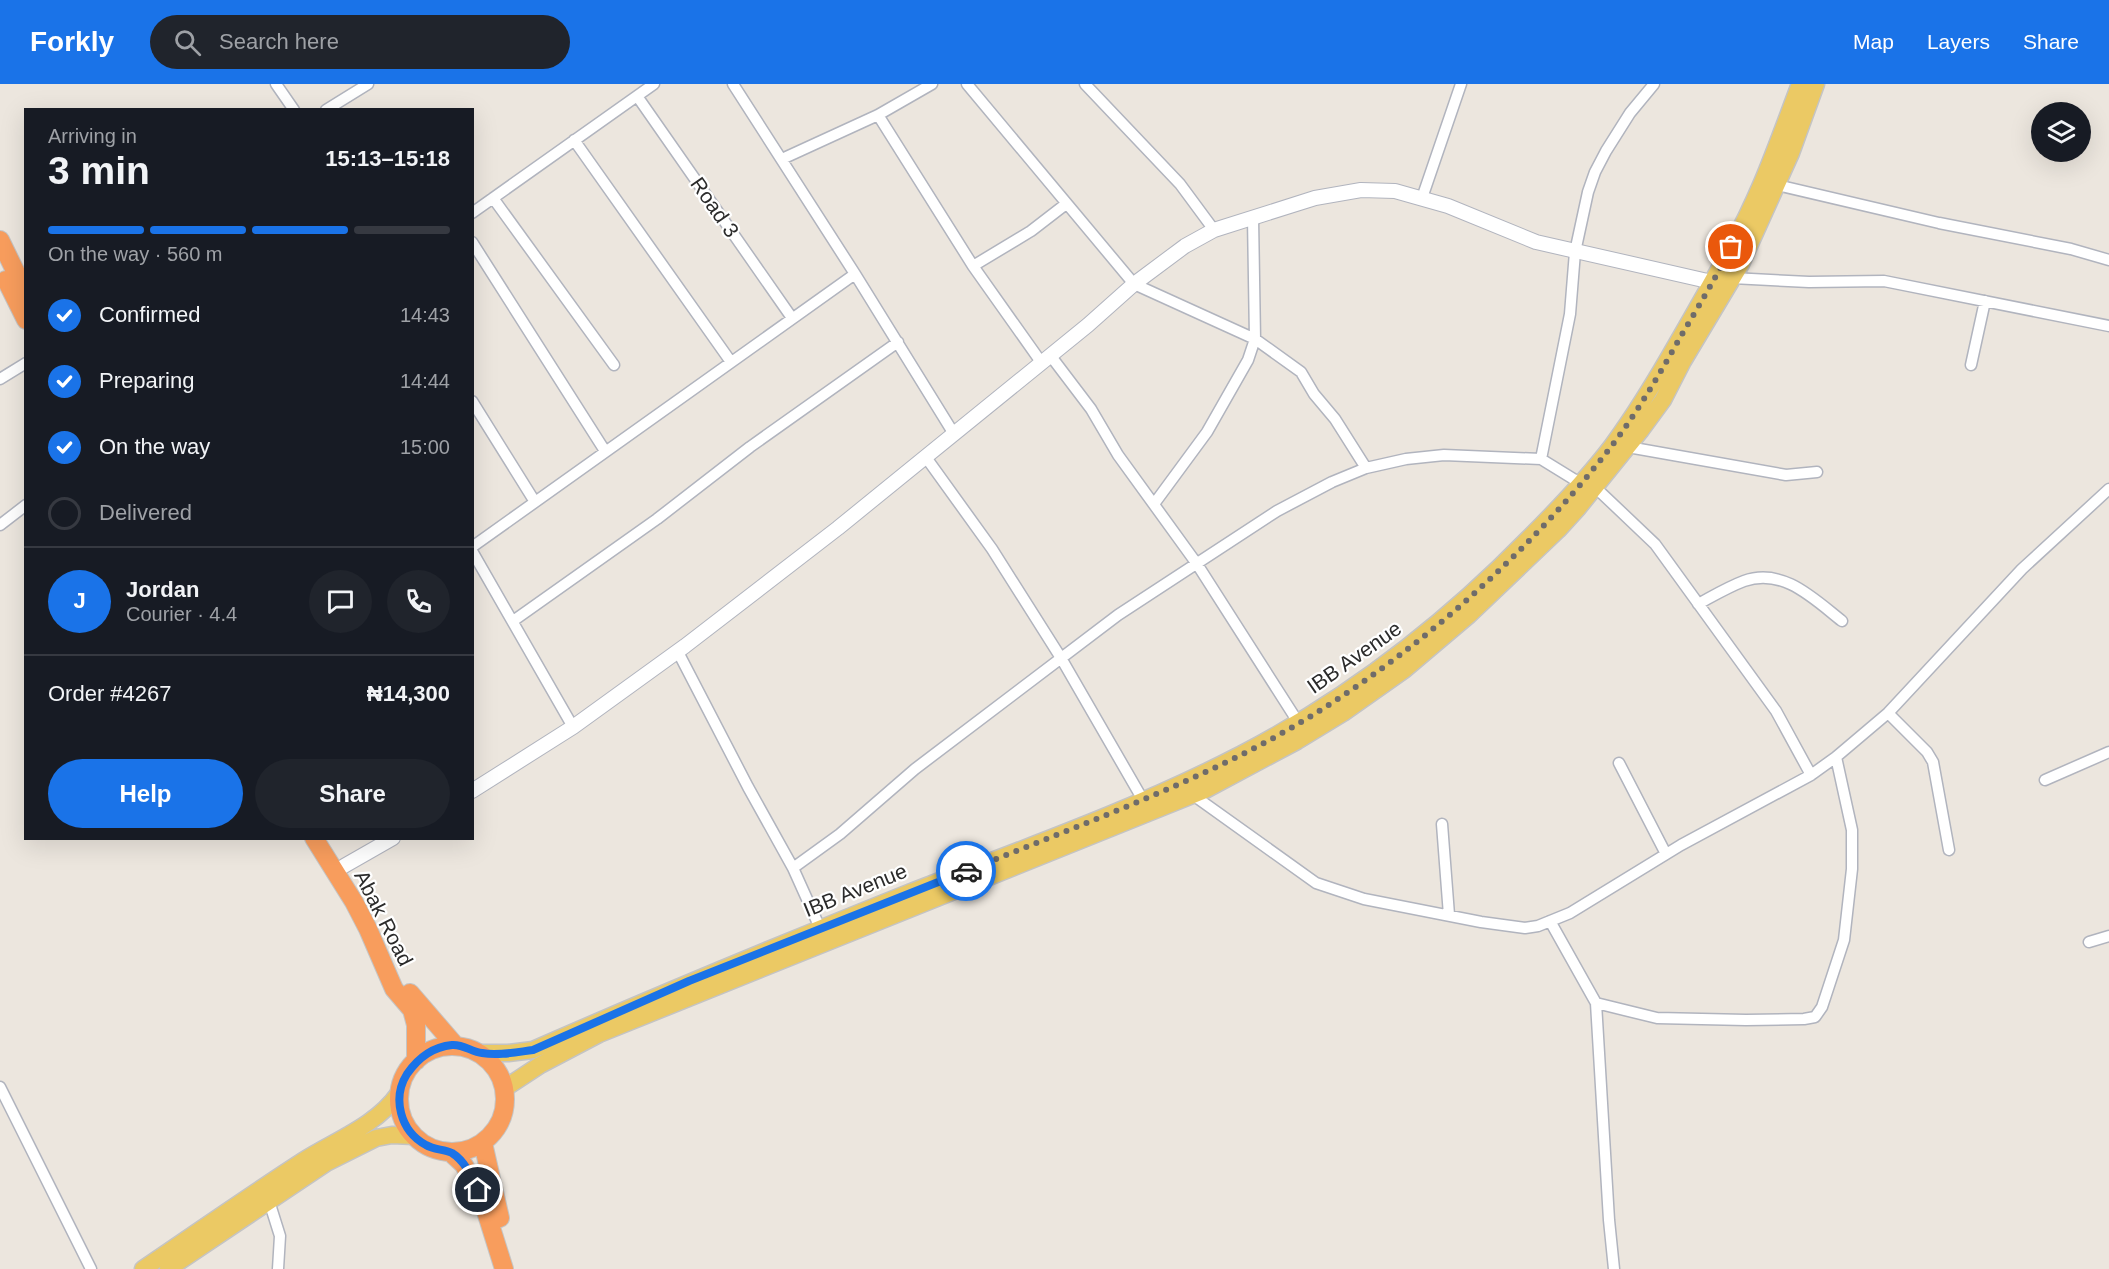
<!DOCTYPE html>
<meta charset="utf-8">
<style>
:root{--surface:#171b24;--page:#20242c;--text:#f1f3f6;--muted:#9ea1a6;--line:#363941;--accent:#1a73e8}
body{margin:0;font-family:Helvetica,sans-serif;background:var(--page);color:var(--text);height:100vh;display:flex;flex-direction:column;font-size:22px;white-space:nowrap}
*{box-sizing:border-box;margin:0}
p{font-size:20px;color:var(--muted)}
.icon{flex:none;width:33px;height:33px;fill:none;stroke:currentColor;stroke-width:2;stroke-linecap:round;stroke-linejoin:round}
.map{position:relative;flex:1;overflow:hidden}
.drawer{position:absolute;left:24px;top:24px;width:450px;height:732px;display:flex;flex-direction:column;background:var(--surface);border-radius:0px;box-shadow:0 6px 24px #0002}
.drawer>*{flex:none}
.controls{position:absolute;left:2031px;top:18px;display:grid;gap:12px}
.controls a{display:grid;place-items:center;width:60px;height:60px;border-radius:50%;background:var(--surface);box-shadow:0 6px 24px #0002;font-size:30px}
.pin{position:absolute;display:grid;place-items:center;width:51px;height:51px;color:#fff;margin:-26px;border:3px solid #fff;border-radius:50%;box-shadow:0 2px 6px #0007}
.courier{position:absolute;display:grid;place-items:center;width:60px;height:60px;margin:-30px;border:4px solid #1a73e8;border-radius:50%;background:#fff;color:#222;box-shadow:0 2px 8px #0007}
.overview em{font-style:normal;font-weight:600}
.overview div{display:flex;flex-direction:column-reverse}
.overview{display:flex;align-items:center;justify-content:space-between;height:102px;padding:0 24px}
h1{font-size:39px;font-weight:600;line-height:45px}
.bar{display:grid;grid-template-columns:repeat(4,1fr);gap:9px 6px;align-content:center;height:72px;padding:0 24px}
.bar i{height:8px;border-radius:4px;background:var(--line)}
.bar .selected{background:var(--accent)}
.bar p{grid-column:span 4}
.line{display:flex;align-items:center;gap:15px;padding:0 24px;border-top:2px solid var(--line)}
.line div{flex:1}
.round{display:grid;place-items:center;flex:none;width:63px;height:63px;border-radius:32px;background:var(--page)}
ol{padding:0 24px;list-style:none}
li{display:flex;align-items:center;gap:18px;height:66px}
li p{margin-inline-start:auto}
li .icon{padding:6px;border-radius:50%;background:var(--accent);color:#fff;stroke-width:4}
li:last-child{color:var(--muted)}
li i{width:33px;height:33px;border:3px solid var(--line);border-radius:50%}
.button{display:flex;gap:12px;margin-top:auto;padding:12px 24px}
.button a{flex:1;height:69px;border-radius:36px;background:var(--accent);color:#fff;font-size:24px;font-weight:600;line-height:69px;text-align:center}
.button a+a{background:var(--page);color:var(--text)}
header{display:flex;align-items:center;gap:36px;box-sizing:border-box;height:84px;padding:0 30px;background:var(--accent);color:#fff}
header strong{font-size:28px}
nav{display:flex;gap:33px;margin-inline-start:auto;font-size:21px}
.search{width:420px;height:54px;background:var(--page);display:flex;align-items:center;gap:15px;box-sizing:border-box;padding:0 21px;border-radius:33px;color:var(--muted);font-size:22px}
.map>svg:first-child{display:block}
</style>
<header>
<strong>Forkly</strong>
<div class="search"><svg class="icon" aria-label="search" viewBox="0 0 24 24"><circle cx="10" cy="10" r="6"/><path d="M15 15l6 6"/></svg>Search here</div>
<nav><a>Map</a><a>Layers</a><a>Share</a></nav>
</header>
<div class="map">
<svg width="2109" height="1185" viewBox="0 0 2109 1185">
<rect width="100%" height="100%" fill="#ece6de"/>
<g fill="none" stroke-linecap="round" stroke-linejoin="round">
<g stroke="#b1b4be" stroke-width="13">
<path id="street" d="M276,0L294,26
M733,0L855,190L954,350
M967,0L1134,200L1255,255L1301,288L1314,310L1335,335L1366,384
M1085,0L1180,100L1214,146
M637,12L792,234
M326,26L368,0
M878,31L973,182L1041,278
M574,56L731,278
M782,75L878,31L932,0
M1777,101L1939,139L2071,165L2109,176
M493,114L614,281
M1422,114L1461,0
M472,129L654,0
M472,158L605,367
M973,182L1031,147L1066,120
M1732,194L1809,198L1884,197L2109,242
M1050,271L1091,325L1118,371L1197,480L1298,638
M1971,281L1985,217
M0,295L26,279
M472,317L535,418
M1628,363L1786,391L1817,388
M925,372L992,465L1061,574L1143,716
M1541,375L1570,230L1575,168L1588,108L1595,88L1606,67L1630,29L1654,0
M1595,403L1655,460L1776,627L1811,691
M1154,420L1207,348L1248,276L1255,255L1253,134
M0,441L26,421
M472,463L855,190
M472,467L573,643
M1698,520C1713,512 1728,503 1744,497C1783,483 1814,515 1842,537
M513,537L657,435L750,363L898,258
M678,568L748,703L793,784L820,844
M1888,629L1927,668L1933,678L1949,766
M1619,679L1666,770
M2045,696L2109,668
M1193,711L1316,799L1364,815L1481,838L1525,844L1538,842L1570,829L1681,761L1811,691L1836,673L1888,629L2022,485L2109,405
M1442,740L1449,831
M793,784L840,750L915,685L1118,531L1277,427L1332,398L1366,384L1406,375L1444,371L1541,375L1580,399
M1550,837L1596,919L1609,1136L1614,1185
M2089,858L2109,852
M1596,919L1657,934L1746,936L1804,935L1815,933L1822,923L1844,856L1852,785V746L1836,673
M0,1003L91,1185
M269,1117L280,1152L278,1185"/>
</g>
<g stroke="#b1b4be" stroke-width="16">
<path id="secondary" d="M472,707L573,643L685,562L838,444L1088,241L1134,200L1185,162L1214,146L1315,114L1361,106L1395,107L1448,122L1536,158L1712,198
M344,782L393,754"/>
</g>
<g stroke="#c4c4c4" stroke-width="19">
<path id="primary" d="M482,969H508L533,966C658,911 784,859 911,808C1022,765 1136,725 1242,670C1349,614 1444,541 1528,455C1557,426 1587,395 1612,362C1637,328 1658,293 1679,256C1708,205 1738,155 1761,101C1775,68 1787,34 1800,0
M505,1004L540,981L599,950L1205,706L1297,657L1343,629L1404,586L1469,531L1558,446L1578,424L1641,346L1663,316L1683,277L1741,180L1791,69L1816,0
M143,1185C196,1149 249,1112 303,1077C336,1056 376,1042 399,1009
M168,1185L326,1079L376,1054L392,1051L414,1052"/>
</g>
<g stroke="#c4c4c4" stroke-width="20">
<path id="highway" d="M0,156L26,209
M6,196L26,236
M314,754L354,818L368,845L394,905L412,926L416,941V977
M410,909L454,960
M399 1015a53 53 0 1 1 106 0a53 53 0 1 1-106 0Z
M483,1059L500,1134
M450,1068L464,1081L483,1118L504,1185"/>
</g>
<use href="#street" stroke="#fff" stroke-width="10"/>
<use href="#secondary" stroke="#fff" stroke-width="14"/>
<use href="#primary" stroke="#ebc964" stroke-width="16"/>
<use href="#highway" stroke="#f89d5d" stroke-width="18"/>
</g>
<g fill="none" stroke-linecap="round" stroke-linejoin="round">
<path stroke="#6f6c6a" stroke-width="6" stroke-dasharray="0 10.8" d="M966,787C1058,750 1150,716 1239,672C1378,603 1515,487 1610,364C1637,329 1659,291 1681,252C1698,223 1716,194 1731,163"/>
<path stroke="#1a73e8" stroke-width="8" d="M478,1106C472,1093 465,1077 452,1069C444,1065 434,1066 426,1061C400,1047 392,1014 407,990C418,974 432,963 452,961C463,960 472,968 482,969C499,972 517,968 533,966L689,897L966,787"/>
</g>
<g text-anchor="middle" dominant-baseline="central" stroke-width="4.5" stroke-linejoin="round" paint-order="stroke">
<g font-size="21" fill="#2b2b2b" stroke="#fff">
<text transform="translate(715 123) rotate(55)">Road 3</text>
<text transform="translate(1354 573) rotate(-35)">IBB Avenue</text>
<text transform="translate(855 806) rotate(-22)">IBB Avenue</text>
<text transform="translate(384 834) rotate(63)">Abak Road</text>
</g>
</g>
</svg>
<div class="controls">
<a><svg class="icon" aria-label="layers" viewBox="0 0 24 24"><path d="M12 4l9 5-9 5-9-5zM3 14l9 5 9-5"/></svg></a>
</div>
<div class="pin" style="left:1731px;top:163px;background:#ea580c"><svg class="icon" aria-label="bag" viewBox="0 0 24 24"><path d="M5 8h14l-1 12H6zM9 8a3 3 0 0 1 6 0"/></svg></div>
<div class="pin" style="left:478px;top:1106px;background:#1f2937"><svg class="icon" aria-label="home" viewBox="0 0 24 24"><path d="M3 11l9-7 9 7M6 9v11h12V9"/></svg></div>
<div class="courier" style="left:966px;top:787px"><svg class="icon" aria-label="car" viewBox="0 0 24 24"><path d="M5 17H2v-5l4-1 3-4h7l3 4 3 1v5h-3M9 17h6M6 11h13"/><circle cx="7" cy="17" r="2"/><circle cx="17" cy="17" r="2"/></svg></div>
<section class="drawer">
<div class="overview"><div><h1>3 min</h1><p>Arriving in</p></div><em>15:13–15:18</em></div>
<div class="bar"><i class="selected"></i><i class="selected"></i><i class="selected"></i><i></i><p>On the way · 560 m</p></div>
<ol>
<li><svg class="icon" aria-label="check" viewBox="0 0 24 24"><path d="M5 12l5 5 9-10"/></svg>Confirmed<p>14:43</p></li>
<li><svg class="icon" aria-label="check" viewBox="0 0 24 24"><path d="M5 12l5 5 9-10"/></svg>Preparing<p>14:44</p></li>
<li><svg class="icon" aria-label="check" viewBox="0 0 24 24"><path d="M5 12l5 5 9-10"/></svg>On the way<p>15:00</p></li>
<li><i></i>Delivered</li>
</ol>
<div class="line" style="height:108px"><b class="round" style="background:var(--accent);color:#fff">J</b><div><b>Jordan</b><p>Courier · 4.4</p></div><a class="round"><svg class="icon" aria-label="chat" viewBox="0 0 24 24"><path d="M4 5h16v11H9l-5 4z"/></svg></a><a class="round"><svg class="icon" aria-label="phone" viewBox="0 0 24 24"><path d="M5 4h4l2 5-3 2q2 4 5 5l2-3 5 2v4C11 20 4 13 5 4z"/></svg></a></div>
<div class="line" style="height:78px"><div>Order #4267</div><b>₦14,300</b></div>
<div class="button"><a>Help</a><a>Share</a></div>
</section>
</div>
